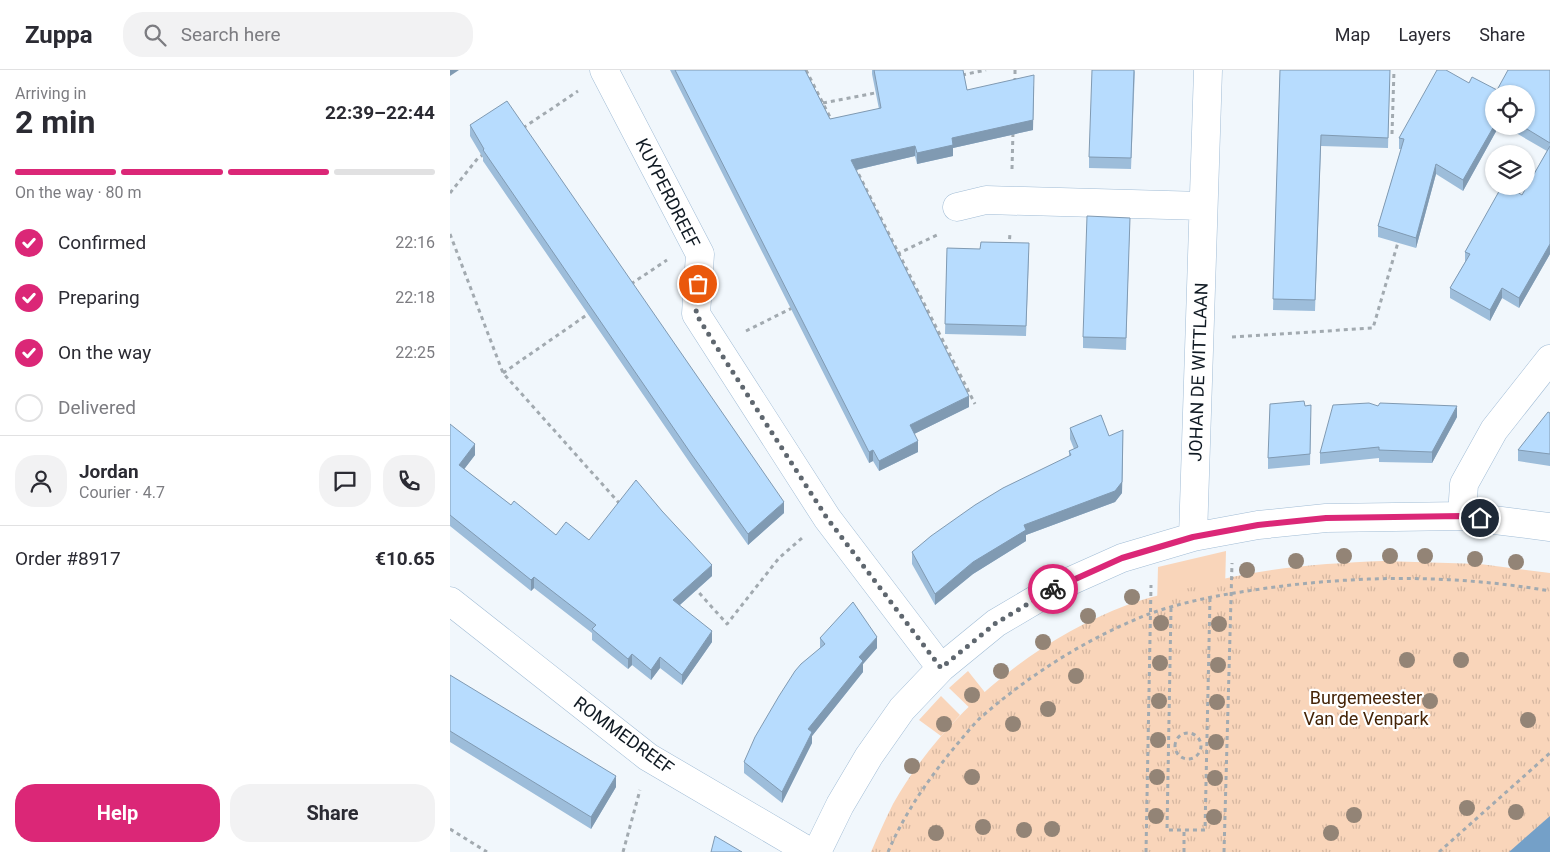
<!DOCTYPE html>
<meta charset="utf-8">
<style>
:root{--surface:#fff;--page:#f2f2f3;--text:#2b2b33;--muted:#7c7c81;--line:#e1e1e2;--accent:#db2777}
body{margin:0;font-family:Roboto,sans-serif;background:var(--page);color:var(--text);height:100vh;display:flex;flex-direction:column;font-size:19px;white-space:nowrap}
*{box-sizing:border-box;margin:0}
p{font-size:16px;color:var(--muted)}
.icon{flex:none;width:28px;height:28px;fill:none;stroke:currentColor;stroke-width:2;stroke-linecap:round;stroke-linejoin:round}
.map{position:relative;flex:1;overflow:hidden}
.panel{display:flex;flex-direction:column;background:var(--surface);width:450px}
.panel>*{flex:none}
.controls{position:absolute;left:1035px;top:15px;display:grid;gap:10px}
.controls a{display:grid;place-items:center;width:50px;height:50px;border-radius:50%;background:var(--surface);box-shadow:0 1px 4px #0004;font-size:25px}
.pin{position:absolute;display:grid;place-items:center;width:42px;height:42px;color:#fff;margin:-21px;border:2px solid #fff;border-radius:50%;box-shadow:0 1px 5px #0007}
.courier{position:absolute;display:grid;place-items:center;width:50px;height:50px;margin:-25px;border:4px solid #db2777;border-radius:50%;background:#fff;color:#222;box-shadow:0 1px 6px #0007}
.headline em{font-style:normal;font-weight:700}
.headline div{display:flex;flex-direction:column-reverse}
.headline{display:flex;align-items:center;justify-content:space-between;height:85px;padding:0 15px}
h1{font-size:32px;font-weight:700;line-height:38px}
.bar{display:grid;grid-template-columns:repeat(4,1fr);gap:8px 5px;align-content:center;height:60px;padding:0 15px}
.bar i{height:6px;border-radius:4px;background:var(--line)}
.bar .on{background:var(--accent)}
.bar p{grid-column:span 4}
.line{display:flex;align-items:center;gap:12px;padding:0 15px;border-top:1px solid var(--line)}
.line div{flex:1}
.round{display:grid;place-items:center;flex:none;width:52px;height:52px;border-radius:20px;background:var(--page)}
ol{padding:0 15px;list-style:none}
li{display:flex;align-items:center;gap:15px;height:55px}
li p{margin-inline-start:auto}
li .icon{padding:5px;border-radius:50%;background:var(--accent);color:#fff;stroke-width:4}
li:last-child{color:var(--muted)}
li i{width:28px;height:28px;border:2px solid var(--line);border-radius:50%}
.action{display:flex;gap:10px;margin-top:auto;padding:10px 15px}
.action a{flex:1;height:58px;border-radius:20px;background:var(--accent);color:#fff;font-size:20px;font-weight:700;line-height:58px;text-align:center}
.action a+a{background:var(--page);color:var(--text)}
header{display:flex;align-items:center;gap:30px;box-sizing:border-box;height:70px;padding:0 25px;background:var(--surface);border-bottom:1px solid var(--line)}
header strong{font-size:24px}
nav{display:flex;gap:28px;margin-inline-start:auto;font-size:18px}
.search{width:350px;height:45px;background:var(--page);display:flex;align-items:center;gap:12px;box-sizing:border-box;padding:0 18px;border-radius:20px;color:var(--muted);font-size:19px}
main{display:flex;flex:1;min-height:0}
.map>svg:first-child{display:block}
</style>
<header>
<strong>Zuppa</strong>
<div class="search"><svg class="icon" aria-label="search" viewBox="0 0 24 24"><circle cx="10" cy="10" r="6"/><path d="M15 15l6 6"/></svg>Search here</div>
<nav><a>Map</a><a>Layers</a><a>Share</a></nav>
</header>
<main>
<section class="panel">
<div class="headline"><div><h1>2 min</h1><p>Arriving in</p></div><em>22:39–22:44</em></div>
<div class="bar"><i class="on"></i><i class="on"></i><i class="on"></i><i></i><p>On the way · 80 m</p></div>
<ol>
<li><svg class="icon" aria-label="check" viewBox="0 0 24 24"><path d="M5 12l5 5 9-10"/></svg>Confirmed<p>22:16</p></li>
<li><svg class="icon" aria-label="check" viewBox="0 0 24 24"><path d="M5 12l5 5 9-10"/></svg>Preparing<p>22:18</p></li>
<li><svg class="icon" aria-label="check" viewBox="0 0 24 24"><path d="M5 12l5 5 9-10"/></svg>On the way<p>22:25</p></li>
<li><i></i>Delivered</li>
</ol>
<div class="line" style="height:90px"><a class="round"><svg class="icon" aria-label="person" viewBox="0 0 24 24"><circle cx="12" cy="8" r="4"/><path d="M4 21q1-7 8-7t8 7"/></svg></a><div><b>Jordan</b><p>Courier · 4.7</p></div><a class="round"><svg class="icon" aria-label="chat" viewBox="0 0 24 24"><path d="M4 5h16v11H9l-5 4z"/></svg></a><a class="round"><svg class="icon" aria-label="phone" viewBox="0 0 24 24"><path d="M5 4h4l2 5-3 2q2 4 5 5l2-3 5 2v4C11 20 4 13 5 4z"/></svg></a></div>
<div class="line" style="height:65px"><div>Order #8917</div><b>€10.65</b></div>
<div class="action"><a>Help</a><a>Share</a></div>
</section>
<div class="map">
<svg width="1100" height="782" viewBox="0 0 1100 782">
<defs>
<pattern id="park-tufts" width="24" height="20" patternUnits="userSpaceOnUse" patternTransform="scale(1.25)"><rect width="24" height="20" fill="#f9d5ba"/><path d="M3 7l-1-3M5 7V3M7 7l1-3M15 17l-1-3M17 17v-4M19 17l1-3" fill="none" stroke="#d4b6a0"/></pattern>
</defs>
<rect width="100%" height="100%" fill="#f1f7fc"/>
<path fill="#f9d5ba" d="M776,481L775,519L707,536L708,497Z
M518,601L541,630L526,644L499,618Z
M491,626L510,645L491,666L469,650Z"/>
<path fill="url(#park-tufts)" d="M933,491L1030,494L1100,503V782H421C428,766 435,750 443,734C493,645 582,571 677,535C698,527 718,523 739,518C755,514 771,509 787,506C835,496 885,493 933,491Z"/>
<path fill="#74a0c8" d="M1100,746V782H1059Z"/>
<g fill="none" stroke-linecap="round" stroke-linejoin="round">
<g stroke="#a1bcd5" stroke-width="29">
<path id="minor" d="M154,0L250,184L246,244L377,448L491,598
M507,137L536,130L753,136
M1012,446L1014,414L1044,360L1100,289
M743,467L758,0
M0,531L198,687L360,782
M367,782L390,735L419,686L452,639L491,598L546,553L607,517L672,488L743,467L808,455L876,448L1012,446L1100,457"/>
</g>
<path stroke="#a2aab0" stroke-width="3" stroke-dasharray="4 4" stroke-linecap="butt" d="M356,0L382,51
M512,5L536,0
M565,12V0
M373,33L430,22
M73,58L128,21
M942,64L944,0
M405,97L525,334
M562,99L563,61
M0,123L28,88L34,84
M0,164L53,303L170,434
M559,177L560,163
M447,184L489,164
M181,214L217,190
M296,261L344,237
M782,267L923,258L949,169
M53,303L141,242
M244,517L277,554L329,488L352,468
M721,538L717,760H755L760,528
M725 676a13 13 0 1 1 26 0a13 13 0 1 1-26 0Z
M0,759L37,782
M173,782L190,720
M438,782C455,742 481,705 509,672C515,665 522,656 529,649C579,605 637,568 699,544C732,532 769,525 804,520C902,505 1002,504 1100,521
M696,782L701,515
M734,782V760
M774,782L782,493
M989,782L1100,683"/>
<use href="#minor" stroke="#fff" stroke-width="28"/>
</g>
<g fill="#938476">
<circle cx="894" cy="486" r="8"/>
<circle cx="940" cy="486" r="8"/>
<circle cx="975" cy="486" r="8"/>
<circle cx="1025" cy="489" r="8"/>
<circle cx="846" cy="491" r="8"/>
<circle cx="1066" cy="492" r="8"/>
<circle cx="797" cy="500" r="8"/>
<circle cx="682" cy="527" r="8"/>
<circle cx="638" cy="546" r="8"/>
<circle cx="711" cy="553" r="8"/>
<circle cx="769" cy="554" r="8"/>
<circle cx="593" cy="572" r="8"/>
<circle cx="957" cy="590" r="8"/>
<circle cx="1011" cy="590" r="8"/>
<circle cx="710" cy="593" r="8"/>
<circle cx="768" cy="595" r="8"/>
<circle cx="551" cy="601" r="8"/>
<circle cx="626" cy="606" r="8"/>
<circle cx="522" cy="625" r="8"/>
<circle cx="709" cy="631" r="8"/>
<circle cx="980" cy="631" r="8"/>
<circle cx="767" cy="632" r="8"/>
<circle cx="598" cy="639" r="8"/>
<circle cx="1078" cy="650" r="8"/>
<circle cx="494" cy="654" r="8"/>
<circle cx="563" cy="654" r="8"/>
<circle cx="708" cy="670" r="8"/>
<circle cx="766" cy="672" r="8"/>
<circle cx="462" cy="696" r="8"/>
<circle cx="522" cy="707" r="8"/>
<circle cx="707" cy="707" r="8"/>
<circle cx="765" cy="708" r="8"/>
<circle cx="1017" cy="738" r="8"/>
<circle cx="1066" cy="742" r="8"/>
<circle cx="904" cy="745" r="8"/>
<circle cx="706" cy="746" r="8"/>
<circle cx="764" cy="747" r="8"/>
<circle cx="533" cy="757" r="8"/>
<circle cx="602" cy="759" r="8"/>
<circle cx="574" cy="760" r="8"/>
<circle cx="486" cy="763" r="8"/>
<circle cx="881" cy="763" r="8"/>
</g>
<path fill="#9dbdda" d="M220,0H355L380,49L429,39L422,4V0H513L517,20L583,60L503,78V86L467,94L465,86L406,100L519,337L464,364L468,382L429,401L423,391L419,393Z
M685,0L681,99L639,98V87Z
M830,0H940L938,78L871,76L865,241L823,240Z
M1100,0V184L1069,238L1052,228L1040,251L1000,228V218L1015,192V182L1072,125L1097,81L1054,56H1076L1044,24V56H1049L1013,121L986,104L966,178L928,167V156L951,79H949V68L1019,13L1047,20Z
M20,55L334,443L298,475L242,396L33,91V88L20,66Z
M680,148L676,280L633,278V267Z
M497,178L579,183L576,266L495,264Z
M928,336L1007,347L982,393L929,392V388L870,394V383Z
M1100,343V396L1068,391V380Z
M861,347L860,395L818,399V388Z
M0,354L25,385L14,399L61,435L106,465L139,470L262,506L230,535L262,572L232,615L210,598L201,610L182,595L178,599L142,570V563L84,518L81,521L0,456Z
M620,358L659,366L673,371L672,423L665,432L576,465V471L523,504L485,535L462,494V482L619,386V381L624,379L620,369Z
M370,568L427,578L413,594V602L362,666V673L332,733L294,703V692L370,578Z
M0,605L166,717L141,759L0,672Z"/>
<path fill="#809ab2" d="M0,0H9L0,6Z
M584,16L583,60L503,78V86L467,94V83L502,68Z
M1044,56H1049L1013,121V110Z
M465,76V86L401,101V90Z
M986,94V104L966,178V168Z
M1100,174V184L1069,238V228Z
M1052,218V228L1040,251V240Z
M519,326V337L460,366V355Z
M1007,336V347L982,393V382Z
M673,360L672,423L665,432L576,465V471L523,504L485,535V524L523,492L574,455Z
M468,371V382L429,401V391Z
M25,374V385L9,406V395Z
M423,380V391L419,393V382Z
M334,432V443L298,475V464Z
M262,495V506L223,541V530Z
M84,507V518L81,521V510Z
M262,561V572L232,615V605Z
M427,567V578L413,594V602L362,666V673L332,733V722L358,659L409,587Z
M182,584V595L178,599V589Z
M210,587V598L201,610V600Z
M166,706V717L141,759V747Z"/>
<path fill="#b7dcfe" stroke="#809ab2" d="M225,0H355L380,49L431,38L424,0H513L517,20L584,5L583,50L502,68L503,75L467,83L465,76L401,90L519,326L460,355L468,371L429,391L423,380L419,382Z
M642,0H684L681,88L639,87Z
M830,0H940L938,68L871,65L865,230L823,229Z
M987,0H996L1019,13L1022,7L1047,20L1058,0H1100V73L1072,56H1076V24H1044V56L1013,110L986,94L966,168L928,156L954,69L949,68Z
M57,31L334,432L298,464L242,385L33,80L34,79L20,55Z
M1100,76V174L1069,228L1052,218L1040,240L1000,218L1020,184L1015,182L1052,116H1057L1072,125Z
M637,146L680,148L676,268L633,267Z
M531,172L579,173L576,256L495,254L497,178L530,179Z
M854,331L855,336L861,335L860,384L818,388L820,334Z
M919,333L928,336L930,333L1007,336L982,382L929,380V377L870,383L883,335Z
M1098,342L1100,343V384L1068,380Z
M651,345L659,366L673,360L672,412L665,421L574,455L576,460L523,492L485,524L462,482L481,466L525,435L553,418L621,385L619,381L628,377L620,358Z
M0,354L25,374L9,395L61,435L64,431L106,465L116,452L139,470L186,410L212,441L262,495L223,530L262,561L232,605L210,587L201,600L182,584L178,589L142,559L146,555L84,507L81,510L0,445Z
M403,532L427,567L409,587L413,591L358,659L362,662L332,722L294,692L305,667L329,626L345,601L351,594L375,574L370,568Z
M0,605L166,706L141,747L0,661Z
M265,766L292,782H261Z"/>
<g fill="none" stroke-linecap="round" stroke-linejoin="round">
<path stroke="#5f676f" stroke-width="5" stroke-dasharray="0 9" d="M248,214L246,244L266,276L377,448L491,598L546,553L603,519"/>
<path stroke="#db2777" stroke-width="6" d="M603,519L672,488L743,467L808,455L876,448L1012,446L1030,448"/>
</g>
<g text-anchor="middle" dominant-baseline="central" stroke-width="4.5" stroke-linejoin="round" paint-order="stroke">
<g font-size="18" fill="#101a23" stroke="#fff">
<text transform="translate(218 123) rotate(63)">KUYPERDREEF</text>
<text transform="translate(748 302) rotate(-88)">JOHAN DE WITTLAAN</text>
<text transform="translate(174 665) rotate(36)">ROMMEDREEF</text>
</g>
<g font-size="18" fill="#462508" stroke="#fff">
<text x="916" y="627">Burgemeester<tspan x="916" dy="21">Van de Venpark</tspan></text>
</g>
</g>
</svg>
<div class="controls">
<a><svg class="icon" aria-label="locate" viewBox="0 0 24 24"><circle cx="12" cy="12" r="6"/><path d="M12 2v4M12 18v4M2 12h4M18 12h4"/></svg></a>
<a><svg class="icon" aria-label="layers" viewBox="0 0 24 24"><path d="M12 4l9 5-9 5-9-5zM3 14l9 5 9-5"/></svg></a>
</div>
<div class="pin" style="left:248px;top:214px;background:#ea580c"><svg class="icon" aria-label="bag" viewBox="0 0 24 24"><path d="M5 8h14l-1 12H6zM9 8a3 3 0 0 1 6 0"/></svg></div>
<div class="pin" style="left:1030px;top:448px;background:#1f2937"><svg class="icon" aria-label="home" viewBox="0 0 24 24"><path d="M3 11l9-7 9 7M6 9v11h12V9"/></svg></div>
<div class="courier" style="left:603px;top:519px"><svg class="icon" aria-label="bike" viewBox="0 0 24 24"><circle cx="6" cy="16" r="4"/><circle cx="18" cy="16" r="4"/><path d="M6 16l4-8h5l3 8M10 8l3 8H6M13 5h3"/></svg></div>
</div>
</main>
